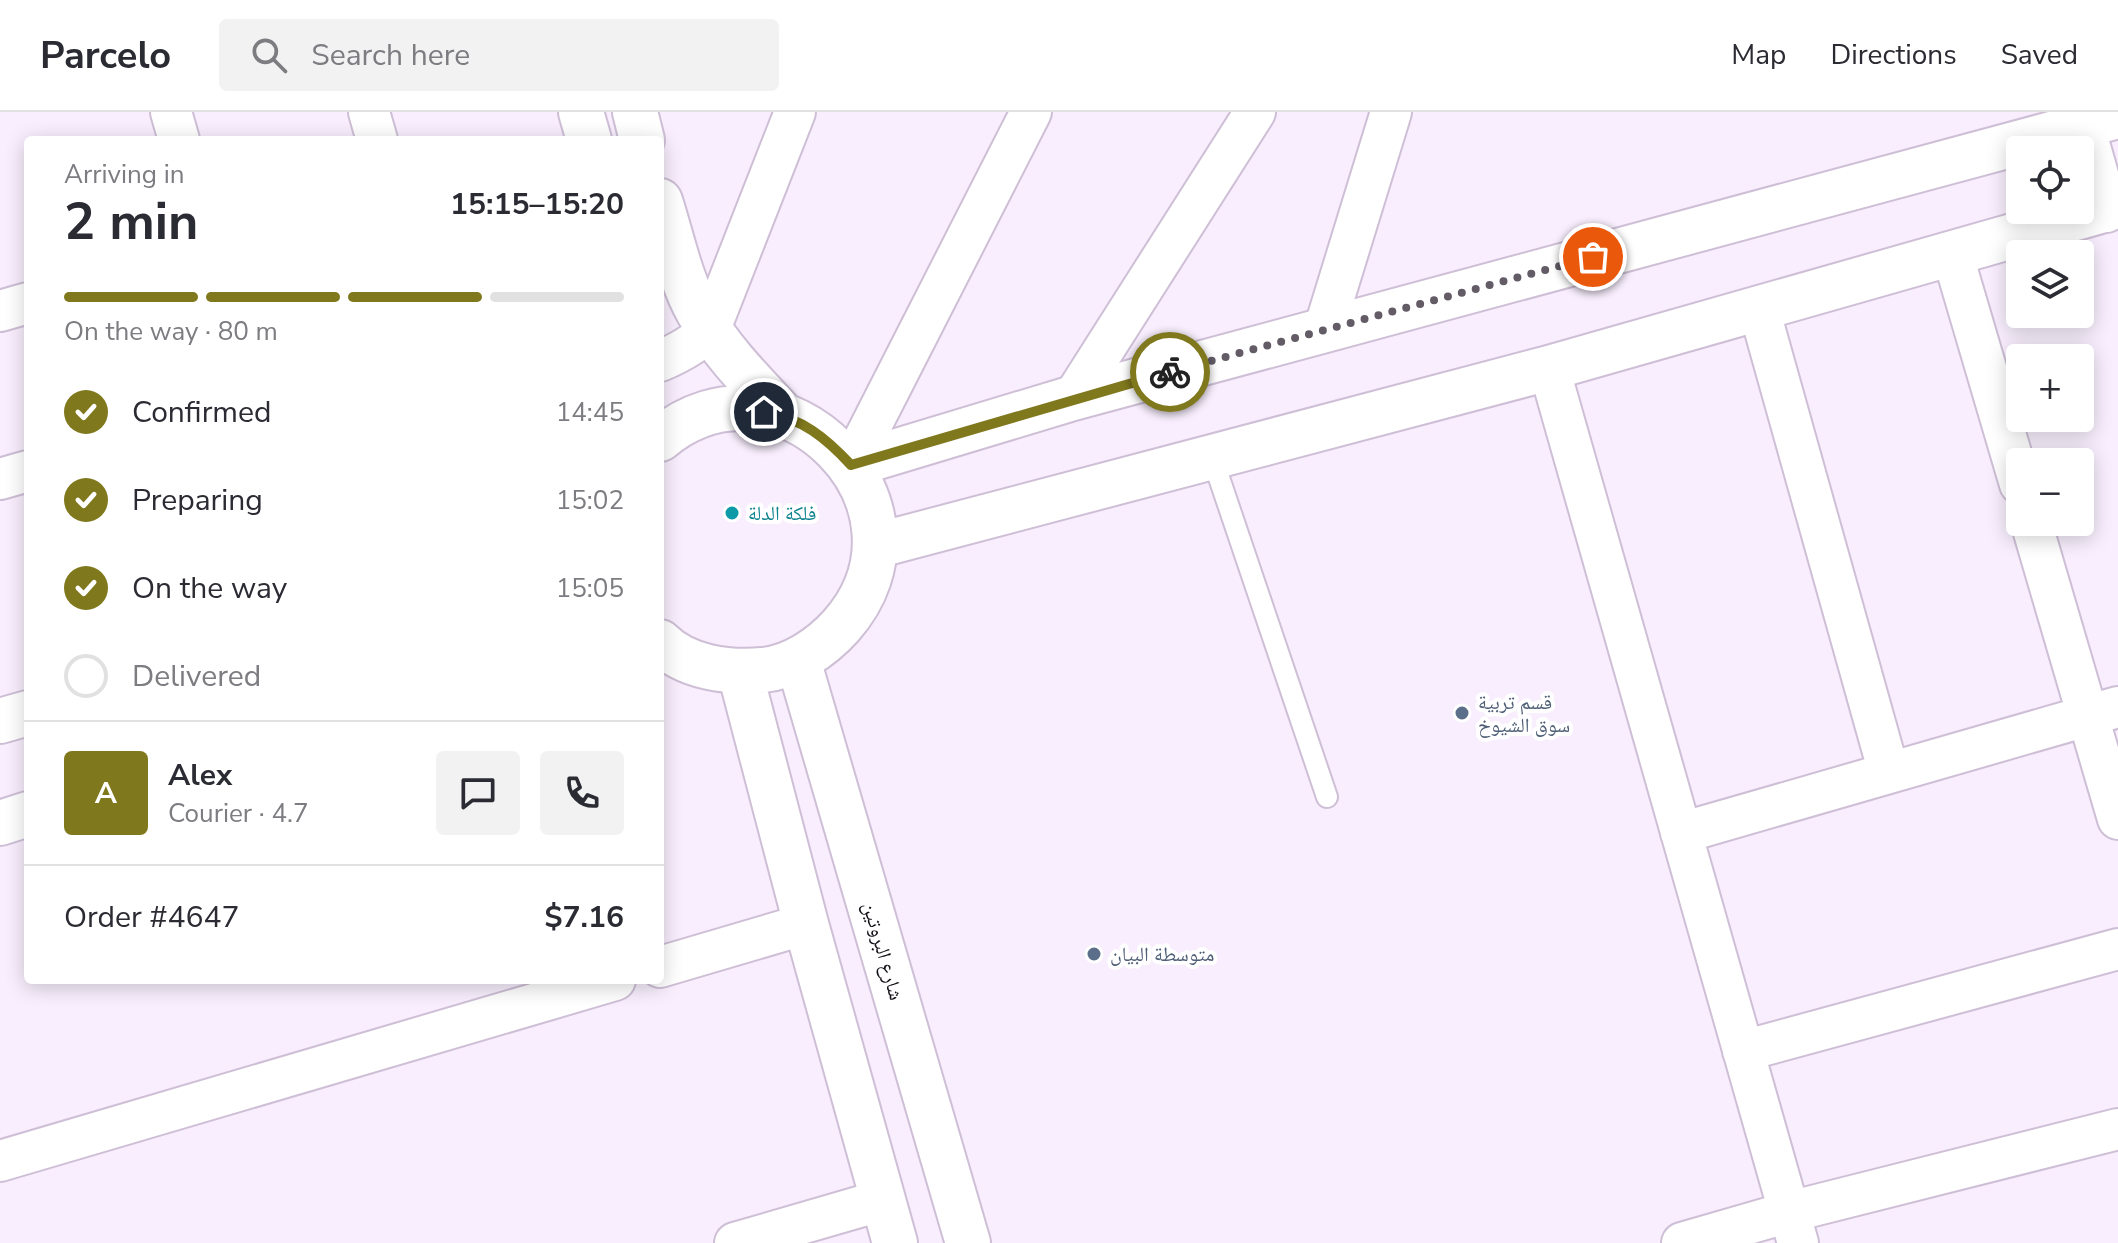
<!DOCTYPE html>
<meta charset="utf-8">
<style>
:root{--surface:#fff;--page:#f2f2f3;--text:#2b2b33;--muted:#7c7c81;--line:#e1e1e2;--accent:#80781c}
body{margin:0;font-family:"Nunito Sans","Noto Naskh Arabic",sans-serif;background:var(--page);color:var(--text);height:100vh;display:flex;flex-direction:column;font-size:30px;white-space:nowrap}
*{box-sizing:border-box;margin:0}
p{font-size:26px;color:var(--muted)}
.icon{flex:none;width:44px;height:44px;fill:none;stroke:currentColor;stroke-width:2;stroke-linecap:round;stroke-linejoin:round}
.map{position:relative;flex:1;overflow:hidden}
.panel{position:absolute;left:24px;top:24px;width:640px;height:848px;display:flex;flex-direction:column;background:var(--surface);border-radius:8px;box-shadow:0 4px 20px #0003}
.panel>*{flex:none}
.controls{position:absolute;left:2006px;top:24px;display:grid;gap:16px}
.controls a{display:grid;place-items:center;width:88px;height:88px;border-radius:8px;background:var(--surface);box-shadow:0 4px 20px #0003;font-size:40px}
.pin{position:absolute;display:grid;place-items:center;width:68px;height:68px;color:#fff;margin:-34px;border:4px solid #fff;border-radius:50%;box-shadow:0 2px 8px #0007}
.courier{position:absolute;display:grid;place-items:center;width:80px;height:80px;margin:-40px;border:6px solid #80781c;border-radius:50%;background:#fff;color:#222;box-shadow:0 2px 10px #0007}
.head em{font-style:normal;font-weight:700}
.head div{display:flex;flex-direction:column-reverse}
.head{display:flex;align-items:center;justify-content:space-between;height:136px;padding:0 40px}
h1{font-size:52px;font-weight:700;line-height:60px}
.bar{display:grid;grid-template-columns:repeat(4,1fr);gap:12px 8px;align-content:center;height:96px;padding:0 40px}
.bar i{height:10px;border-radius:6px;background:var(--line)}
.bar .current{background:var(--accent)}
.bar p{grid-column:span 4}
.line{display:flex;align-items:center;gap:20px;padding:0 40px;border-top:2px solid var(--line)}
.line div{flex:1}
.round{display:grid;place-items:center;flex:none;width:84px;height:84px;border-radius:8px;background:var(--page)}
ol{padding:0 40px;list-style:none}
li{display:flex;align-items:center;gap:24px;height:88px}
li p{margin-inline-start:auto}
li .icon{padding:8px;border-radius:50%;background:var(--accent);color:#fff;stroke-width:4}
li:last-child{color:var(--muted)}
li i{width:44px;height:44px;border:4px solid var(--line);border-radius:50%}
header{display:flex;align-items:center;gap:48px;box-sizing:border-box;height:112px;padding:0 40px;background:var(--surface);border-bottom:2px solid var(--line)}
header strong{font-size:38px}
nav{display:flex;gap:44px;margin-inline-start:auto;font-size:28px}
.search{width:560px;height:72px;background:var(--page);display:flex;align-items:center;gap:20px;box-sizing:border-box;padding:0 28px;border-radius:8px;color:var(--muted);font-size:30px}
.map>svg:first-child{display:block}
</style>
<header>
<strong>Parcelo</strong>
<div class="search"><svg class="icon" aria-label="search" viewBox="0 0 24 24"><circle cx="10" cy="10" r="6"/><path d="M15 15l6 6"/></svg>Search here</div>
<nav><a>Map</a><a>Directions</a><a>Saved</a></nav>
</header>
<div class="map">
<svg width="2118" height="1131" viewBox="0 0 2118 1131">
<rect width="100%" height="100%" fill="#f8eefd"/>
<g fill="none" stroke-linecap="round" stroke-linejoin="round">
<g stroke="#cebfd6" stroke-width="24">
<path id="service" d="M1212,345L1327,685"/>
</g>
<g stroke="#cebfd6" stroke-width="44">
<path id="minor" d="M171,0L179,28
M369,0L377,28
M1952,141L2020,372
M1759,197L1889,661
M0,199L28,191
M1324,218L1391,0
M660,249C679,241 696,232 710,217L795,0
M1549,256L1798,1131
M1073,286L1255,0
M851,353L1031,0
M0,367L28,359
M2031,410L2118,707
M1681,721L2118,595
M660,855L806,812
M1743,939L2118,837
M0,1049L615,868
M735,1131L883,1088
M1682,1131L1789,1100L2118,1017"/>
</g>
<g stroke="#cebfd6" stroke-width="48">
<path id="tertiary" d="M2082,14L2106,98
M851,353L1073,286L2118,4
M875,434L1549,256L2118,94"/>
</g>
<g stroke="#cebfd6" stroke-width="48">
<path id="secondary" d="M581,0L589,28
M635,0L642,28
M660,89C672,126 680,168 699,201C722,240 753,271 783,303
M660,327C781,226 947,394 841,514C821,536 793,555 763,558C728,561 686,556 660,530
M798,548L968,1131
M740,560L806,812L895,1131
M0,609L28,601
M0,711L28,702"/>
</g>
<use href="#service" stroke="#fff" stroke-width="20"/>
<use href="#minor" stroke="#fff" stroke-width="40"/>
<use href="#tertiary" stroke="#fff" stroke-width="44"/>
<use href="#secondary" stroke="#fff" stroke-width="44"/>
</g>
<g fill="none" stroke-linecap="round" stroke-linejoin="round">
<path stroke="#635c67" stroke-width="8" stroke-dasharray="0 14.4" d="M1170,260L1593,145"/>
<path stroke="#80781c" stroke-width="10" d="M764,300C802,306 826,326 851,353L1170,260"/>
</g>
<circle fill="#0f9aa8" stroke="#fff" stroke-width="3" cx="732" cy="401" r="8"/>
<g fill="#5c6f8a" stroke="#fff" stroke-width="3">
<circle cx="1462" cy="601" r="8"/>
<circle cx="1094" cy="842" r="8"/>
</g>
<g text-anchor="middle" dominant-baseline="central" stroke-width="8" stroke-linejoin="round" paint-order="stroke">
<g font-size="20" fill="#0d838f" stroke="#fff" text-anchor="start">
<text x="748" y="401">فلكة الدلة</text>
</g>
<g font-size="20" fill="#4e5e75" stroke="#fff" text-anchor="start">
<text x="1478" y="590">قسم تربية<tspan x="1478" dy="23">سوق الشيوخ</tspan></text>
<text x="1110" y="842">متوسطة البيان</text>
</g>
<g font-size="20" fill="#130e16" stroke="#fff">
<text transform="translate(883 839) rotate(74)">شارع البروتين</text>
</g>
</g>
</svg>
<div class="controls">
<a><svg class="icon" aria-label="locate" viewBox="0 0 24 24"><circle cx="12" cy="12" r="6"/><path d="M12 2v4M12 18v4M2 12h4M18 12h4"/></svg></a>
<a><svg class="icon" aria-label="layers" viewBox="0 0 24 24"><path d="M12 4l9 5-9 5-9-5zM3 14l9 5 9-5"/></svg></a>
<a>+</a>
<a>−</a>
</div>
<div class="pin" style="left:1593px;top:145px;background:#ea580c"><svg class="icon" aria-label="bag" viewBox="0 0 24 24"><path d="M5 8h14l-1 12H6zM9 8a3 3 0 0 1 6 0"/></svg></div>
<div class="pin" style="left:764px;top:300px;background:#1f2937"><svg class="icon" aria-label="home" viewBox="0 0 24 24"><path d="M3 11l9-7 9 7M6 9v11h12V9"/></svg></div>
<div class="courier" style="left:1170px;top:260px"><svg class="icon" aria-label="bike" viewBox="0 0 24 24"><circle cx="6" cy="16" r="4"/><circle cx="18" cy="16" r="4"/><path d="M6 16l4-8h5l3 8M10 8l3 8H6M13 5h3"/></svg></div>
<section class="panel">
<div class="head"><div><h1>2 min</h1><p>Arriving in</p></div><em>15:15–15:20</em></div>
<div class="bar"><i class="current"></i><i class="current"></i><i class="current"></i><i></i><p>On the way · 80 m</p></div>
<ol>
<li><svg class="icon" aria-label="check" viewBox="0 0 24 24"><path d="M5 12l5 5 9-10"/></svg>Confirmed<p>14:45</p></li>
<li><svg class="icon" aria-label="check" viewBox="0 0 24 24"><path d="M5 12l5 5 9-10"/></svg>Preparing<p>15:02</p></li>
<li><svg class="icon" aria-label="check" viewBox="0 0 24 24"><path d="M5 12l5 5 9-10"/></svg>On the way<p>15:05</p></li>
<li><i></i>Delivered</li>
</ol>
<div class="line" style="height:144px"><b class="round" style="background:var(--accent);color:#fff">A</b><div><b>Alex</b><p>Courier · 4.7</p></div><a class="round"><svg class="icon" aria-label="chat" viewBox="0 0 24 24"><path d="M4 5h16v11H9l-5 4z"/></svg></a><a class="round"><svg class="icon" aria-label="phone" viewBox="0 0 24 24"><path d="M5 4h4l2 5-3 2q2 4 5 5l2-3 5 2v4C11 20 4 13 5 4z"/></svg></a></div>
<div class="line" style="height:104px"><div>Order #4647</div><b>$7.16</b></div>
</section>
</div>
